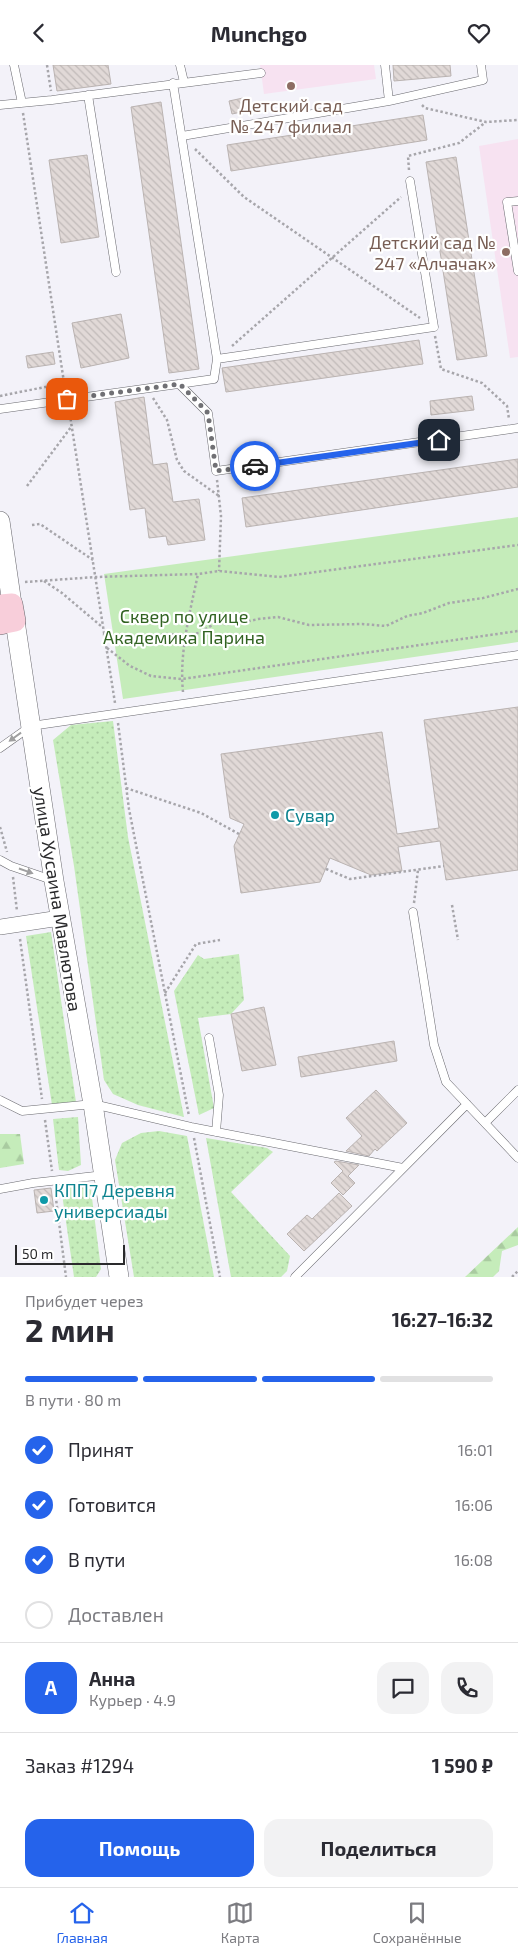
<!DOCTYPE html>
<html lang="ru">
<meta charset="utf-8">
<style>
:root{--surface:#fff;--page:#f2f2f3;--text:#2b2b33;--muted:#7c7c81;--line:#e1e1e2;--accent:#2563eb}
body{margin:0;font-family:"Exo 2",sans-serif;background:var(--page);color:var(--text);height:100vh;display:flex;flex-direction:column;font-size:19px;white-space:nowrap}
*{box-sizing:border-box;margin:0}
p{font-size:16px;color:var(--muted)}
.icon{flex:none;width:28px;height:28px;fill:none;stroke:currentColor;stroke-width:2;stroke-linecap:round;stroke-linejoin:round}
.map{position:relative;height:1212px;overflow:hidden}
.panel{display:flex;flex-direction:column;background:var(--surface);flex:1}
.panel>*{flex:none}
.scale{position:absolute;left:15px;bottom:12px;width:110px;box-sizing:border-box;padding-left:5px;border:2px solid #2a2a2c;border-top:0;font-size:14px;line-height:18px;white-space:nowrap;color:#2a2a2c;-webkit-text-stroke:4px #fff;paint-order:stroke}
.pin{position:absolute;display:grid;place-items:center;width:42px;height:42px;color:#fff;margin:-21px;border-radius:10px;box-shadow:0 2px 8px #0006}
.courier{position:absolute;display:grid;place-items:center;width:50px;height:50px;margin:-25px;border:4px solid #2563eb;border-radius:50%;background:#fff;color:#222;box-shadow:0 1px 6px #0007}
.headline em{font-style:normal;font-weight:700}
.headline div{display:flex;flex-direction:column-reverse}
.headline{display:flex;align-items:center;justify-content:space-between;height:85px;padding:0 25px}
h1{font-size:32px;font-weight:700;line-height:38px}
.bar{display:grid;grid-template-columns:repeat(4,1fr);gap:8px 5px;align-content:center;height:60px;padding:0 25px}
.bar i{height:6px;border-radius:4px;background:var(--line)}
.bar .selected{background:var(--accent)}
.bar p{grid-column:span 4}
.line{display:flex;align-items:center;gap:12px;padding:0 25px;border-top:1px solid var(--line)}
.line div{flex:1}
.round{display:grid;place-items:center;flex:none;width:52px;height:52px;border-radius:15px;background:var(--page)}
ol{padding:0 25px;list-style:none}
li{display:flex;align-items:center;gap:15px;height:55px}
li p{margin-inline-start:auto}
li .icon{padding:5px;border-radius:50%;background:var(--accent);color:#fff;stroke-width:4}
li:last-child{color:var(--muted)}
li i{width:28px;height:28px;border:2px solid var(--line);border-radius:50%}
.primary-button{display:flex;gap:10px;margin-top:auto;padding:10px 25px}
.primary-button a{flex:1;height:58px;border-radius:15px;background:var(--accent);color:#fff;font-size:20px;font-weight:700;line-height:58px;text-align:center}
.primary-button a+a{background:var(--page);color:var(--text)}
header{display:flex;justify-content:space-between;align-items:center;height:65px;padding:0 25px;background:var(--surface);font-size:22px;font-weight:700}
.menu{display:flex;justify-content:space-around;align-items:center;height:70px;border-top:1px solid var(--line);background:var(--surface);font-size:14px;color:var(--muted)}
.menu a{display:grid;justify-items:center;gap:2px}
.menu .selected{color:var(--accent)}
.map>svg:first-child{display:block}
</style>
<header><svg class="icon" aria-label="back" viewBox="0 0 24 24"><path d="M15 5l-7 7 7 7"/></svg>Munchgo<svg class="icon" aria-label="heart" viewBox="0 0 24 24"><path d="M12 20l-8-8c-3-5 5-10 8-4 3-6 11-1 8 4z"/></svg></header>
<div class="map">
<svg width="518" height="1212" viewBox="0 0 518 1212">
<defs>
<pattern id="grass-dots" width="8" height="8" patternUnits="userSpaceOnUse" patternTransform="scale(1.25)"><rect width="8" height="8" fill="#c5ecba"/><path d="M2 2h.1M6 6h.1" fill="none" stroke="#a9cba0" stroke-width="1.8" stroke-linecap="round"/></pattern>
<pattern id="forest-firs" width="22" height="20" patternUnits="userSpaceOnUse" patternTransform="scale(1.25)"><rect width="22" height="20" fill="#c5ecba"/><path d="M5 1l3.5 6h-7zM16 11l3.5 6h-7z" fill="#a9cba0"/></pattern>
<pattern id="building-back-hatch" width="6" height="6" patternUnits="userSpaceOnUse" patternTransform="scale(1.25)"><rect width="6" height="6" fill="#e1d9d7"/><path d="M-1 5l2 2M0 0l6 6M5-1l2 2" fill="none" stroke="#c1bab9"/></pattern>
</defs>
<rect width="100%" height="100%" fill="#f3f2f9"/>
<path fill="#f7e2f1" d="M260,0H374L376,14L264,29Z
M518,74V292L510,293L479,81Z"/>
<path fill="url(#grass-dots)" d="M113,656L128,772L184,1052L138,1040L113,1029L104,1015L74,801L53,675L71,660Z
M51,867L76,1037L52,1040L26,871Z
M239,889L244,935L231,949L198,953L214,1043L199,1050L174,926L198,890L204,894Z
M78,1052L81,1100L68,1106L59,1105L53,1054Z
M159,1066L187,1071L214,1212H134L115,1095L122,1078L141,1068Z
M206,1073L267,1083L273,1087L231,1127L290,1191L287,1206L281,1212H231Z
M82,1119L91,1125L101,1204L96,1212H74L61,1122Z"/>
<path fill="url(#forest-firs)" d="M0,1069H20L24,1099L0,1103Z
M518,1162V1180L502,1186L499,1206L493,1212H465Z"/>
<path fill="#c5ecba" d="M518,452V577L123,634L104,509Z"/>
<path fill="url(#building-back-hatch)" stroke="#bab3b1" d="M53,0H108L111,19L57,26Z
M393,0H450L451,11L394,16Z
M243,33L246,46L232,49L229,36Z
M161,37L199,304L169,308L131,42Z
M423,50L427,75L231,106L227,80Z
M87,90L99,172L61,178L49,95Z
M456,92L487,291L457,295L426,97Z
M121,249L129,293L81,303L72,258Z
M419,275L423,299L226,327L222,303Z
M53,287L55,299L28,303L26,291Z
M472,331L474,345L431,350L430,336Z
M144,332L153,400L167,398L173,437L199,434L205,475L168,480L166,471L149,473L145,443L130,445L115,337Z
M518,394V422L246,462L242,433Z
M518,642V805L446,815L440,776L398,782L402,806L371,810L330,793L320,817L241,828L234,781L244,759L230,753L221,689L382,667L397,769L439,763L424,655Z
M264,942L276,1000L242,1006L231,949Z
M394,976L397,996L301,1012L298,992Z
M376,1025L407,1058L377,1086L375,1084L369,1091L346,1086L362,1071L346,1053Z
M336,1096L359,1100L348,1111L355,1118L343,1130L331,1118L343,1106L334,1097Z
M51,1123L54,1146L37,1148L34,1125Z
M339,1128L352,1141L304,1186L287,1169L307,1150L312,1154Z"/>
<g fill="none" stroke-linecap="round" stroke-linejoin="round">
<g stroke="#69696f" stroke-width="9">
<path id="service" d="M14,0L22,38
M180,0L184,17
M385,0L389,36
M88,30L116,207
M0,40L52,35L261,8
M182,71L389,36L483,15L481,0
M518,136L507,137L518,206
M217,294L434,262L410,116
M179,319L208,348L216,406L518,363
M0,344L214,314L217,294L173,18
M0,683L31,661L518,590
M0,795L11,801L52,815
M413,847L434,980L446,1017L518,1093
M209,973L219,1030L216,1067
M0,1035L22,1046L93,1039L191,1062L403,1103
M485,1058L518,1025
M0,1124L33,1118L104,1110
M295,1212L467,1039"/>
</g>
<g stroke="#69696f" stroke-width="16">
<path id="minor" d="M0,862L60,853"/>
</g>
<g stroke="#69696f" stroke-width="20">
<path id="tertiary" d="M0,456L12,539
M15,556L54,816L93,1039L119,1212"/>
</g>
<g stroke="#69696f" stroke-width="22">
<path id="secondary" d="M0,540L12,539L15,556L0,559"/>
</g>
<path stroke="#a7a6ab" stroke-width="2.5" stroke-dasharray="2.5 2.5" stroke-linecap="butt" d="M47,0L51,26
M422,40L425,43L486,57L518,55
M23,48L65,324
M195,84L244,132L420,253
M409,105L408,91L459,78L486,57
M435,271L441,304L482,318L507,341L509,354
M232,281L401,132
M0,331L65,318
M153,333L167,355L177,395L184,406L219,431
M69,344L115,638
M217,415L221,451L219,506
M27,421L71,362
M32,460L40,459L93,495
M44,516L62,528L101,561
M25,517L96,512L198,509L219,506L279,512L518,480
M103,569L120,575H141L164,569L186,570L199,568L214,559H237L258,554L278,552L309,560L362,559L386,561L407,551L423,548L449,538L483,533L518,524
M107,583L130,601L151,611L182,614L518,566
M183,627C179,588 190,547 198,509
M118,658L129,744L189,1051
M126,723L201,748L239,769
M0,762L7,787
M326,804L350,814L444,801
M13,812L17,846
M414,838L418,805
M452,840L458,875
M20,874L42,1034
M165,928L196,879L220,875
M45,1055L52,1106
M194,1073L220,1212
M55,1126L66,1212
M512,1212L518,1206"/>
<use href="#service" stroke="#fff" stroke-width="8"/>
<use href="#minor" stroke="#fff" stroke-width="15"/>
<use href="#tertiary" stroke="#fff" stroke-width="19"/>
<use href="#secondary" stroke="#f8ceda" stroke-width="21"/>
</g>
<defs><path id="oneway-solid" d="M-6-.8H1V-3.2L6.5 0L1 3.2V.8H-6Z" transform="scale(1.25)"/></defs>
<g fill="#9f9fa0">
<use href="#oneway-solid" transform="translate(15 672) rotate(144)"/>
<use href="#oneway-solid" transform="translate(26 806) rotate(19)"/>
</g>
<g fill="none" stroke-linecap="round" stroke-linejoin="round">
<path stroke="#707074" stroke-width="5" stroke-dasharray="0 9" d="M67,334L180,319L208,348L216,406L255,401"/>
<path stroke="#2563eb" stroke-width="6" d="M255,401L439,375"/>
</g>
<g fill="#8d6e63" stroke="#fff" stroke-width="2">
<circle cx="291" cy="21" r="5"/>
<circle cx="506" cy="187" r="5"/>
</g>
<g fill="#0f9aa8" stroke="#fff" stroke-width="2">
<circle cx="275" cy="750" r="5"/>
<circle cx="44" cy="1135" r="5"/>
</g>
<g text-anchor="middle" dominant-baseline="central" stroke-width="4.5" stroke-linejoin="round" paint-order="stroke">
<g font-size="18" fill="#785e54" stroke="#fff">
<text x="291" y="40">Детский сад<tspan x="291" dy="21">№ 247 филиал</tspan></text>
<text x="496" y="177" text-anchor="end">Детский сад №<tspan x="496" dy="21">247 «Алчачак»</tspan></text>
</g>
<g font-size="18" fill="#316221" stroke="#fff">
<text x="184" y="551">Сквер по улице<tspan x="184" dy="21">Академика Парина</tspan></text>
</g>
<g font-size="18" fill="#0d838f" stroke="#fff" text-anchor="start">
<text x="285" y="750">Сувар</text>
<text x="54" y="1125">КПП7 Деревня<tspan x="54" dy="21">универсиады</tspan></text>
</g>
<g font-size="18" fill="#2a2a2c" stroke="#fff">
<text transform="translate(58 834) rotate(81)">улица Хусаина Мавлютова</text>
</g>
</g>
</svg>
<div class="scale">50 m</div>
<div class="pin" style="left:67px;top:334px;background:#ea580c"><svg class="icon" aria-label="bag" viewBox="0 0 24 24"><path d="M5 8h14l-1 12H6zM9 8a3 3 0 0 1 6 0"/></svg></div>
<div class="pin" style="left:439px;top:375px;background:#1f2937"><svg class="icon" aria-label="home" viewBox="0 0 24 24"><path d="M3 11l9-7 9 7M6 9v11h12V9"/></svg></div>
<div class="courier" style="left:255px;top:401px"><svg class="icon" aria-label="car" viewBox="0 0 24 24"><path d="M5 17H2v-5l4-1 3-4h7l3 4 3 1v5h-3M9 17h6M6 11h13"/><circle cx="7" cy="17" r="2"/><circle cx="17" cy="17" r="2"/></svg></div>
</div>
<section class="panel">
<div class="headline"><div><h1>2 мин</h1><p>Прибудет через</p></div><em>16:27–16:32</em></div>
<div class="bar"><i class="selected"></i><i class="selected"></i><i class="selected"></i><i></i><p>В пути · 80 m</p></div>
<ol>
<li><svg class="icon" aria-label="check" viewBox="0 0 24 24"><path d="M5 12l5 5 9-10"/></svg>Принят<p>16:01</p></li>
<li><svg class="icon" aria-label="check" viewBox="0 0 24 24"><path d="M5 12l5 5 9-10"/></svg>Готовится<p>16:06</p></li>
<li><svg class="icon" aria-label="check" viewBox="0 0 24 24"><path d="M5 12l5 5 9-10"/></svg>В пути<p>16:08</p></li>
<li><i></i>Доставлен</li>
</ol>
<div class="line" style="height:90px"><b class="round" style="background:var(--accent);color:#fff">А</b><div><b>Анна</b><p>Курьер · 4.9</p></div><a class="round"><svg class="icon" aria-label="chat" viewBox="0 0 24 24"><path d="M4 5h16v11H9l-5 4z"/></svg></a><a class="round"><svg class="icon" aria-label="phone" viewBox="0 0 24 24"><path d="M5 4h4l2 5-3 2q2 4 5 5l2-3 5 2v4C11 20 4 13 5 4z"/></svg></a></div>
<div class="line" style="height:65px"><div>Заказ #1294</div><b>1 590 ₽</b></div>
<div class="primary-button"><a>Помощь</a><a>Поделиться</a></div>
</section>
<nav class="menu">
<a class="selected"><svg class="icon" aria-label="home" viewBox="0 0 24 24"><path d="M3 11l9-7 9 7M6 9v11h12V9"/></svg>Главная</a>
<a><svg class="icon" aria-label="map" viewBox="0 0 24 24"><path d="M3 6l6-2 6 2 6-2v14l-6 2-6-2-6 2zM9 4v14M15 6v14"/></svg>Карта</a>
<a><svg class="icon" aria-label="saved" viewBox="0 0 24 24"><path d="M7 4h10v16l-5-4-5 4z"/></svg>Сохранённые</a>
</nav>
